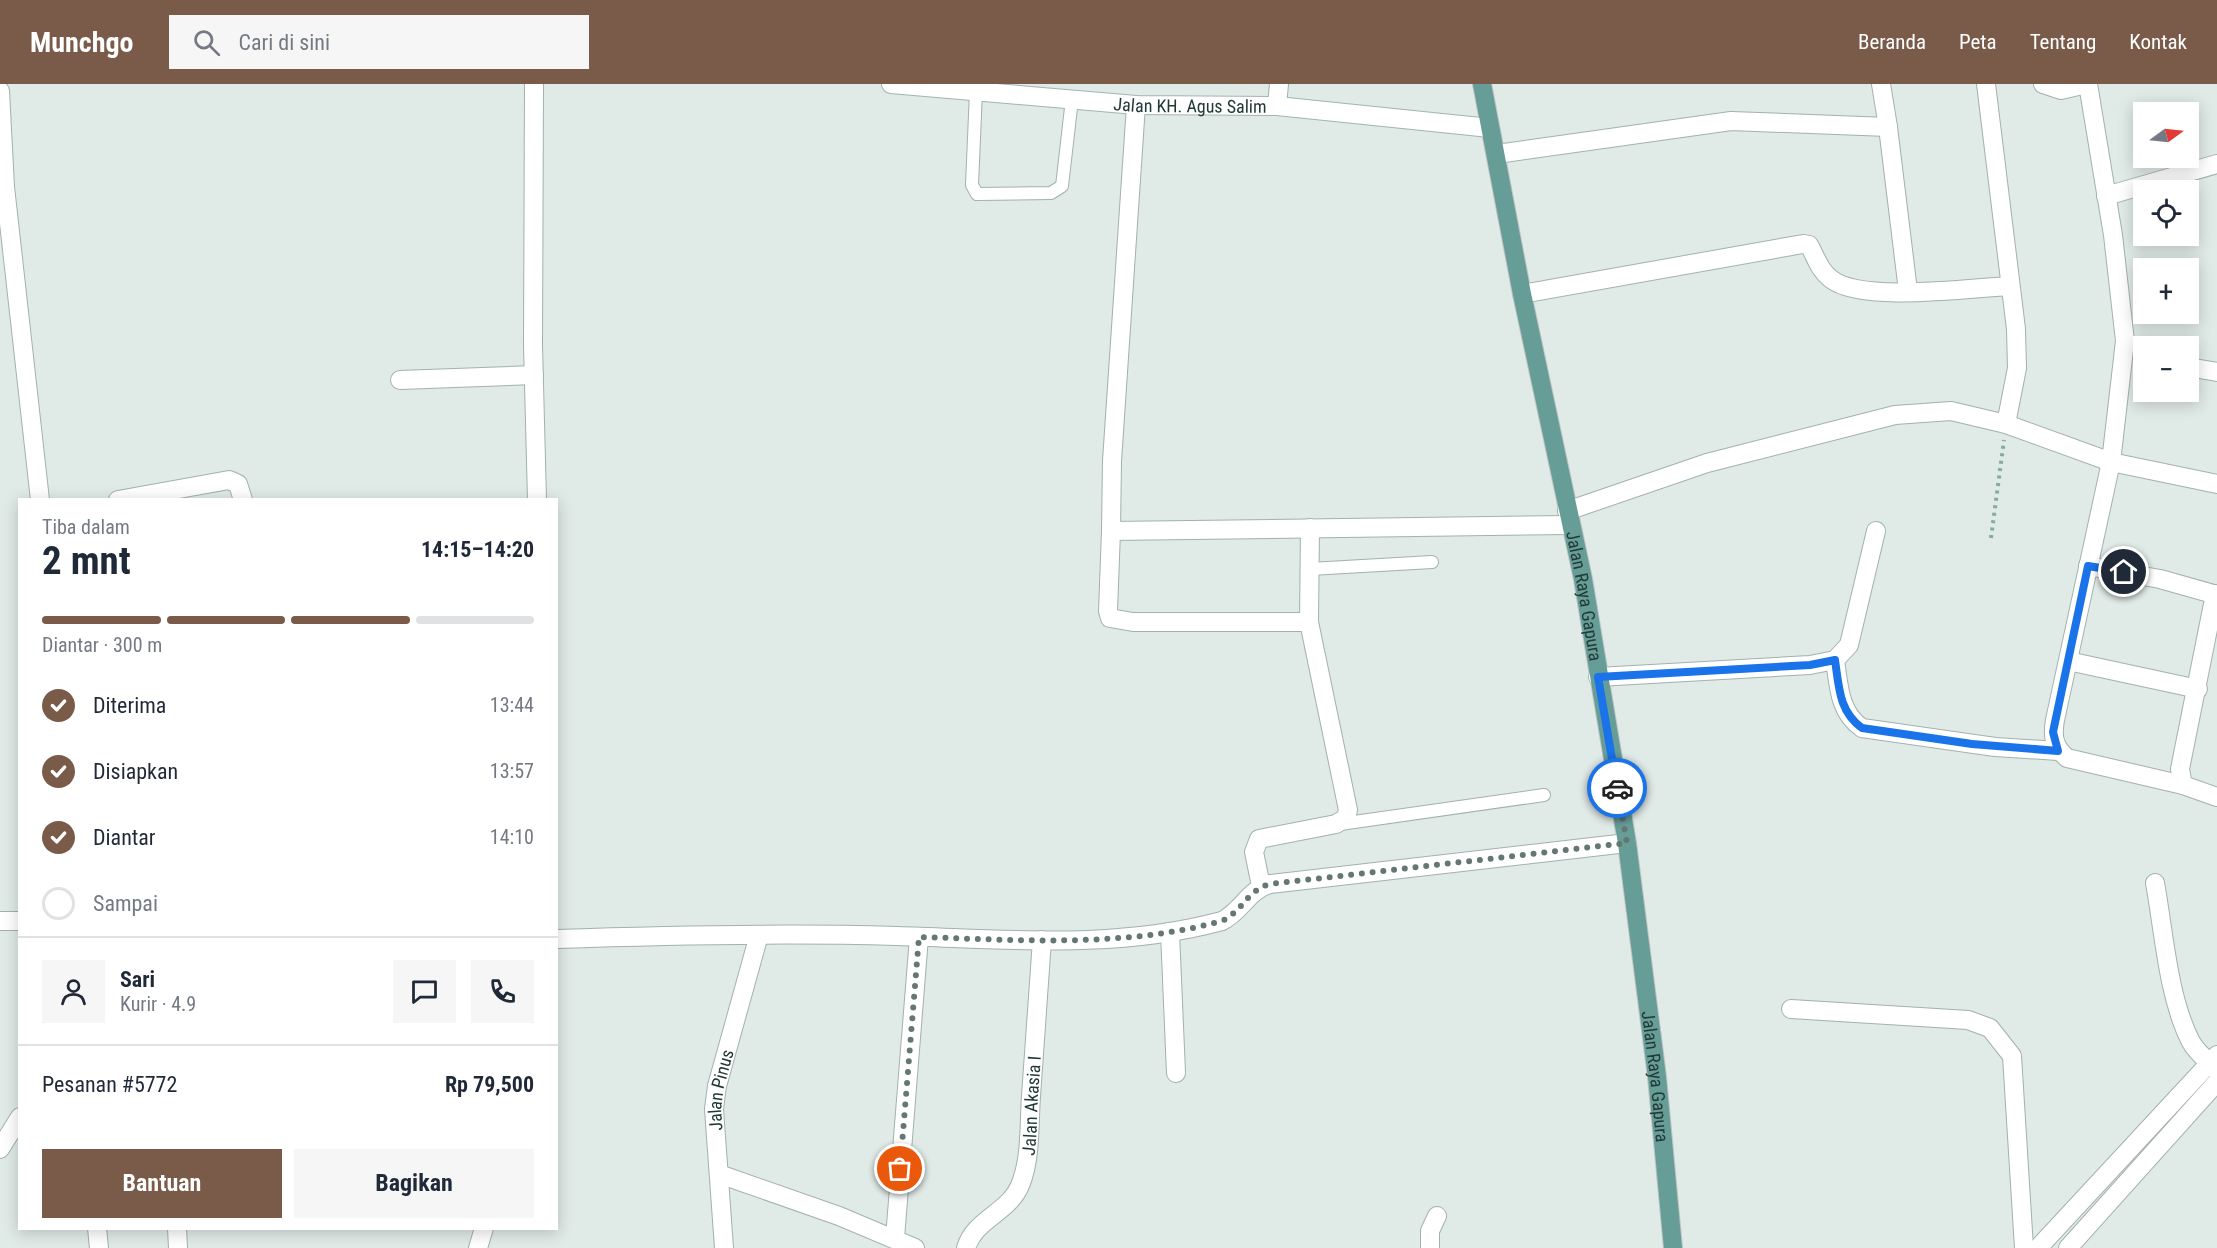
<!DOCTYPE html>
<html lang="id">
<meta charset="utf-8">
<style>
:root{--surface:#fff;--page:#f6f6f7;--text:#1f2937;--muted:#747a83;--line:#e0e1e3;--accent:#7a5a49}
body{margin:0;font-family:"Roboto Condensed",sans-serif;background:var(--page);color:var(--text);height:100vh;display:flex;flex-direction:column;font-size:22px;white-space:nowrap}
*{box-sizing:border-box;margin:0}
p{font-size:20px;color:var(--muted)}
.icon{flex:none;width:33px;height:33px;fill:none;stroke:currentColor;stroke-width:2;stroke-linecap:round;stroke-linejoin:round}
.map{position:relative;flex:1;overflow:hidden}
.drawer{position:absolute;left:18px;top:414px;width:540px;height:732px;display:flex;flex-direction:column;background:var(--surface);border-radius:0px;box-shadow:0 3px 15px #0003}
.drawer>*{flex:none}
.needle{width:39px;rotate:75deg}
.tools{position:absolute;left:2133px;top:18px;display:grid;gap:12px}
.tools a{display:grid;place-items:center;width:66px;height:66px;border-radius:0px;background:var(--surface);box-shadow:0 3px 15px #0003;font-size:30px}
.pin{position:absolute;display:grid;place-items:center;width:51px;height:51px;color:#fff;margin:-26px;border:3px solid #fff;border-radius:50%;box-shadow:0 2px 6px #0007}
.courier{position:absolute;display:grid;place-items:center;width:60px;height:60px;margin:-30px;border:4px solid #1a73e8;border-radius:50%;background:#fff;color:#222;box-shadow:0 2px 8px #0007}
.summary em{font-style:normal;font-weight:700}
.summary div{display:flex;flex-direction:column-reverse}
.summary{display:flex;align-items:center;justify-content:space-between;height:102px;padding:0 24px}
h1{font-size:39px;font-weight:700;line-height:45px}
.bar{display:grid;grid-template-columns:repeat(4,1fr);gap:9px 6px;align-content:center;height:72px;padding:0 24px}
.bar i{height:8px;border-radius:4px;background:var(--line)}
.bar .current{background:var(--accent)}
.bar p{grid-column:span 4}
.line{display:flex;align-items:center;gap:15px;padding:0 24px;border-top:2px solid var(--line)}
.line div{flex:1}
.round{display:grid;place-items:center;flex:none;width:63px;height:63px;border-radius:0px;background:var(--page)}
ol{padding:0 24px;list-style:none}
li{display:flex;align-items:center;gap:18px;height:66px}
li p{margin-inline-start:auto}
li .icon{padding:6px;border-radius:50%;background:var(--accent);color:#fff;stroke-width:4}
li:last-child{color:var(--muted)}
li i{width:33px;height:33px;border:3px solid var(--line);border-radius:50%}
.action{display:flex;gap:12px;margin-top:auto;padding:12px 24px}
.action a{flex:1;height:69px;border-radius:0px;background:var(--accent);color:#fff;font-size:24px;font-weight:700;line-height:69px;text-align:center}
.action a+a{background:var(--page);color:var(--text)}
header{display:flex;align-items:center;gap:36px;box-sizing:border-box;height:84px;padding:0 30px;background:var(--accent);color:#fff}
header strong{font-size:28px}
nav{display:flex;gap:33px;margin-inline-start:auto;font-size:21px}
.search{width:420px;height:54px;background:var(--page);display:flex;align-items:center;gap:15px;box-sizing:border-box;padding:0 21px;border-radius:0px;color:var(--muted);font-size:22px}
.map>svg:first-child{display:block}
</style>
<header>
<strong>Munchgo</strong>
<div class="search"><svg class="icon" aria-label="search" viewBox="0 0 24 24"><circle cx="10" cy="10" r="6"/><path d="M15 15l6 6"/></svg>Cari di sini</div>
<nav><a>Beranda</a><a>Peta</a><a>Tentang</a><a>Kontak</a></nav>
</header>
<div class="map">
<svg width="2217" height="1164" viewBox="0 0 2217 1164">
<rect width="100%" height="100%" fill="#e0eae7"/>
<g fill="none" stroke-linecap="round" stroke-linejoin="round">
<g stroke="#a3b1ae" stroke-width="14">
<path id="service" d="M976,7L972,101L977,110L1051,109L1062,102L1072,15
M1310,485L1432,478
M1340,740L1544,711"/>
</g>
<g stroke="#a3b1ae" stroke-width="20">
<g id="minor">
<path d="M534,0L533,261L537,416"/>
<path d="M1986,0L2016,245L2017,284L2006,340"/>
<path d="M2043,0L2061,6L2087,0"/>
<path d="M2088,0L2113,151L2125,257L2111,378L2055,636C2052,653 2054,663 2067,674L2183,701L2217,713"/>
<path d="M0,7L5,103L40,416"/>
<path d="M1136,21L1112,377L1111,447L1570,441"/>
<path d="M1277,22L1279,0"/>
<path d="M1888,43L1908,207"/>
<path d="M1497,70L1731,37L1888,43L1881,0"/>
<path d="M2106,112L2217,80"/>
<path d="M1522,210L1803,160L1809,161C1816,173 1819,186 1831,195C1861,219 1970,204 2010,202"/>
<path d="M2188,283L2217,288"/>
<path d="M400,296L534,291"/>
<path d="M118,416L229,396L238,400L243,416"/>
<path d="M1567,427L1707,379L1895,331L1951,327L2006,340L2111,378L2217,400"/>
<path d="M1111,447L1108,527L1110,534L1133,538H1309L1348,726L1346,734L1336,740L1259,755L1254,768L1261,802"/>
<path d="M2088,482L2160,495L2217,511"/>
<path d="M1309,538L1310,444"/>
<path d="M1835,576C1839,603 1839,628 1862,644L1995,663L2058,667"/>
<path d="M2068,577L2198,605"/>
<path d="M1598,593L1810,581L1835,576L1849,561L1876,447"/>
<path d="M2183,701L2180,685L2215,510"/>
<path d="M2155,799C2164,848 2168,914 2191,958C2197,969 2208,977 2217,986"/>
<path d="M0,837H20"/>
<path d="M1170,848L1176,989"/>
<path d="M556,855C670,851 784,849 897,852C1008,855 1114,866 1222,837C1242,827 1248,806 1270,800L1627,759"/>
<path d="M1791,925L1968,936L1990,944L2012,972L2024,1164"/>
<path d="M0,1065L20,1033"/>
<path d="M719,1090L839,1132L915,1164"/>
<path d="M97,1144L99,1164"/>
<path d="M177,1144L178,1164"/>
<path d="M895,1154L919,853"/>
<path d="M478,1164L484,1144"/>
<path id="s1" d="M724,1164L714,1025L717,1002L759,851"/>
<path id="s2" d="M966,1164C975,1134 1010,1129 1021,1099C1031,1073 1029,1040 1031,1012C1035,960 1038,908 1042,856"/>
<path d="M1430,1164V1147L1437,1132"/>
<path d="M2038,1164L2217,971"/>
<path d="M2068,1164L2217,998"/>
</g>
</g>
<g stroke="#a0b5b0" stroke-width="20">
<g id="secondary">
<path id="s3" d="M891,0L1136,21L1277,22L1490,44"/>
</g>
</g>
<g stroke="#bdc4c3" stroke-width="20">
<g id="primary">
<path id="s4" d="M1482,0L1522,210L1583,495L1627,759L1657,993L1673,1164"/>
</g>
</g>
<path stroke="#82aca5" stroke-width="4" stroke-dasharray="3 4.5" stroke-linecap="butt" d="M1991,454L2004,356"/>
<use href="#service" stroke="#fff" stroke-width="12"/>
<use href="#minor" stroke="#fff" stroke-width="18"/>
<use href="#secondary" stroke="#fff" stroke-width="18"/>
<use href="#primary" stroke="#679d97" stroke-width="18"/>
</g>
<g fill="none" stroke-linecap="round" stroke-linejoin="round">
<path stroke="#647774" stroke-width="6" stroke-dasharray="0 10.8" d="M900,1085L919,853C1021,856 1122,864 1222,837C1244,826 1246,807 1270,800L1627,759L1617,704"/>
<path stroke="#1a73e8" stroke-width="8" d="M1617,704L1598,593L1810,581L1835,576C1839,603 1839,628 1862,644L1972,660L2058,667L2053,648L2088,482L2124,488"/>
</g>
<g text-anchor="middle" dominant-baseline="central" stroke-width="5" stroke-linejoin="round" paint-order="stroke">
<g font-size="18" fill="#223936" stroke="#f0f7f4">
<text stroke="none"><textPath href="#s3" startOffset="300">Jalan KH. Agus Salim</textPath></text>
<text stroke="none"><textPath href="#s4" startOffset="522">Jalan Raya Gapura</textPath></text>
<text stroke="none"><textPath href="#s4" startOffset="1008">Jalan Raya Gapura</textPath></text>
<text stroke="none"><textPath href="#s1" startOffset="159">Jalan Pinus</textPath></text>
<text stroke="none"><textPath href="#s2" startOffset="165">Jalan Akasia I</textPath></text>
</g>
</g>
</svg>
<div class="tools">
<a><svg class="needle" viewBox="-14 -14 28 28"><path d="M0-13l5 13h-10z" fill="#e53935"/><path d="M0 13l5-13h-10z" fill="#747a83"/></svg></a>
<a><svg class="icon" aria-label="locate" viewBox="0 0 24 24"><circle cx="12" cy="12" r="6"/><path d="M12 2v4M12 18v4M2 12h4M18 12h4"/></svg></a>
<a>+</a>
<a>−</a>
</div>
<div class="pin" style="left:900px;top:1085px;background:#ea580c"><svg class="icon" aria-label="bag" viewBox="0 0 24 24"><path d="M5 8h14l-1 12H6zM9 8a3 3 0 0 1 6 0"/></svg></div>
<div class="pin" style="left:2124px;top:488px;background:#1f2937"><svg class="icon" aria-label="home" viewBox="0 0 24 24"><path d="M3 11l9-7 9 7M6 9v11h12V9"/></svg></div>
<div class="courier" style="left:1617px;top:704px"><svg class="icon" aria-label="car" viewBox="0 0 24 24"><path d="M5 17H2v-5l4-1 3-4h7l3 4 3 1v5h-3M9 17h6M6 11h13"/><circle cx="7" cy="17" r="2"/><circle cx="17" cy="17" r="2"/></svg></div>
<section class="drawer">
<div class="summary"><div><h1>2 mnt</h1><p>Tiba dalam</p></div><em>14:15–14:20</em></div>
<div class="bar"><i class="current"></i><i class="current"></i><i class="current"></i><i></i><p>Diantar · 300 m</p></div>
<ol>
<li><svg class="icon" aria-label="check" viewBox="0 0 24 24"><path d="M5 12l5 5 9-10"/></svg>Diterima<p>13:44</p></li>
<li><svg class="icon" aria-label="check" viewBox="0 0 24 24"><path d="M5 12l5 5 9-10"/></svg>Disiapkan<p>13:57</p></li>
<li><svg class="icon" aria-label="check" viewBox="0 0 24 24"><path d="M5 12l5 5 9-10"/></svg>Diantar<p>14:10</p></li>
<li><i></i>Sampai</li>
</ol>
<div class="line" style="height:108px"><a class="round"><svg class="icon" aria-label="person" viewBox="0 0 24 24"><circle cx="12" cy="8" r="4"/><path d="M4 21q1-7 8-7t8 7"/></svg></a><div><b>Sari</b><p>Kurir · 4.9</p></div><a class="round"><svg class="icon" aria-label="chat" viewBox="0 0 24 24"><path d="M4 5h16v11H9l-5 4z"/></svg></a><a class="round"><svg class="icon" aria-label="phone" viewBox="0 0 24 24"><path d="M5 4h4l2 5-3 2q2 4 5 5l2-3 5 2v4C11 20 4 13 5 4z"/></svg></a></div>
<div class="line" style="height:78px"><div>Pesanan #5772</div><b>Rp 79,500</b></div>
<div class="action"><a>Bantuan</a><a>Bagikan</a></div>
</section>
</div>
